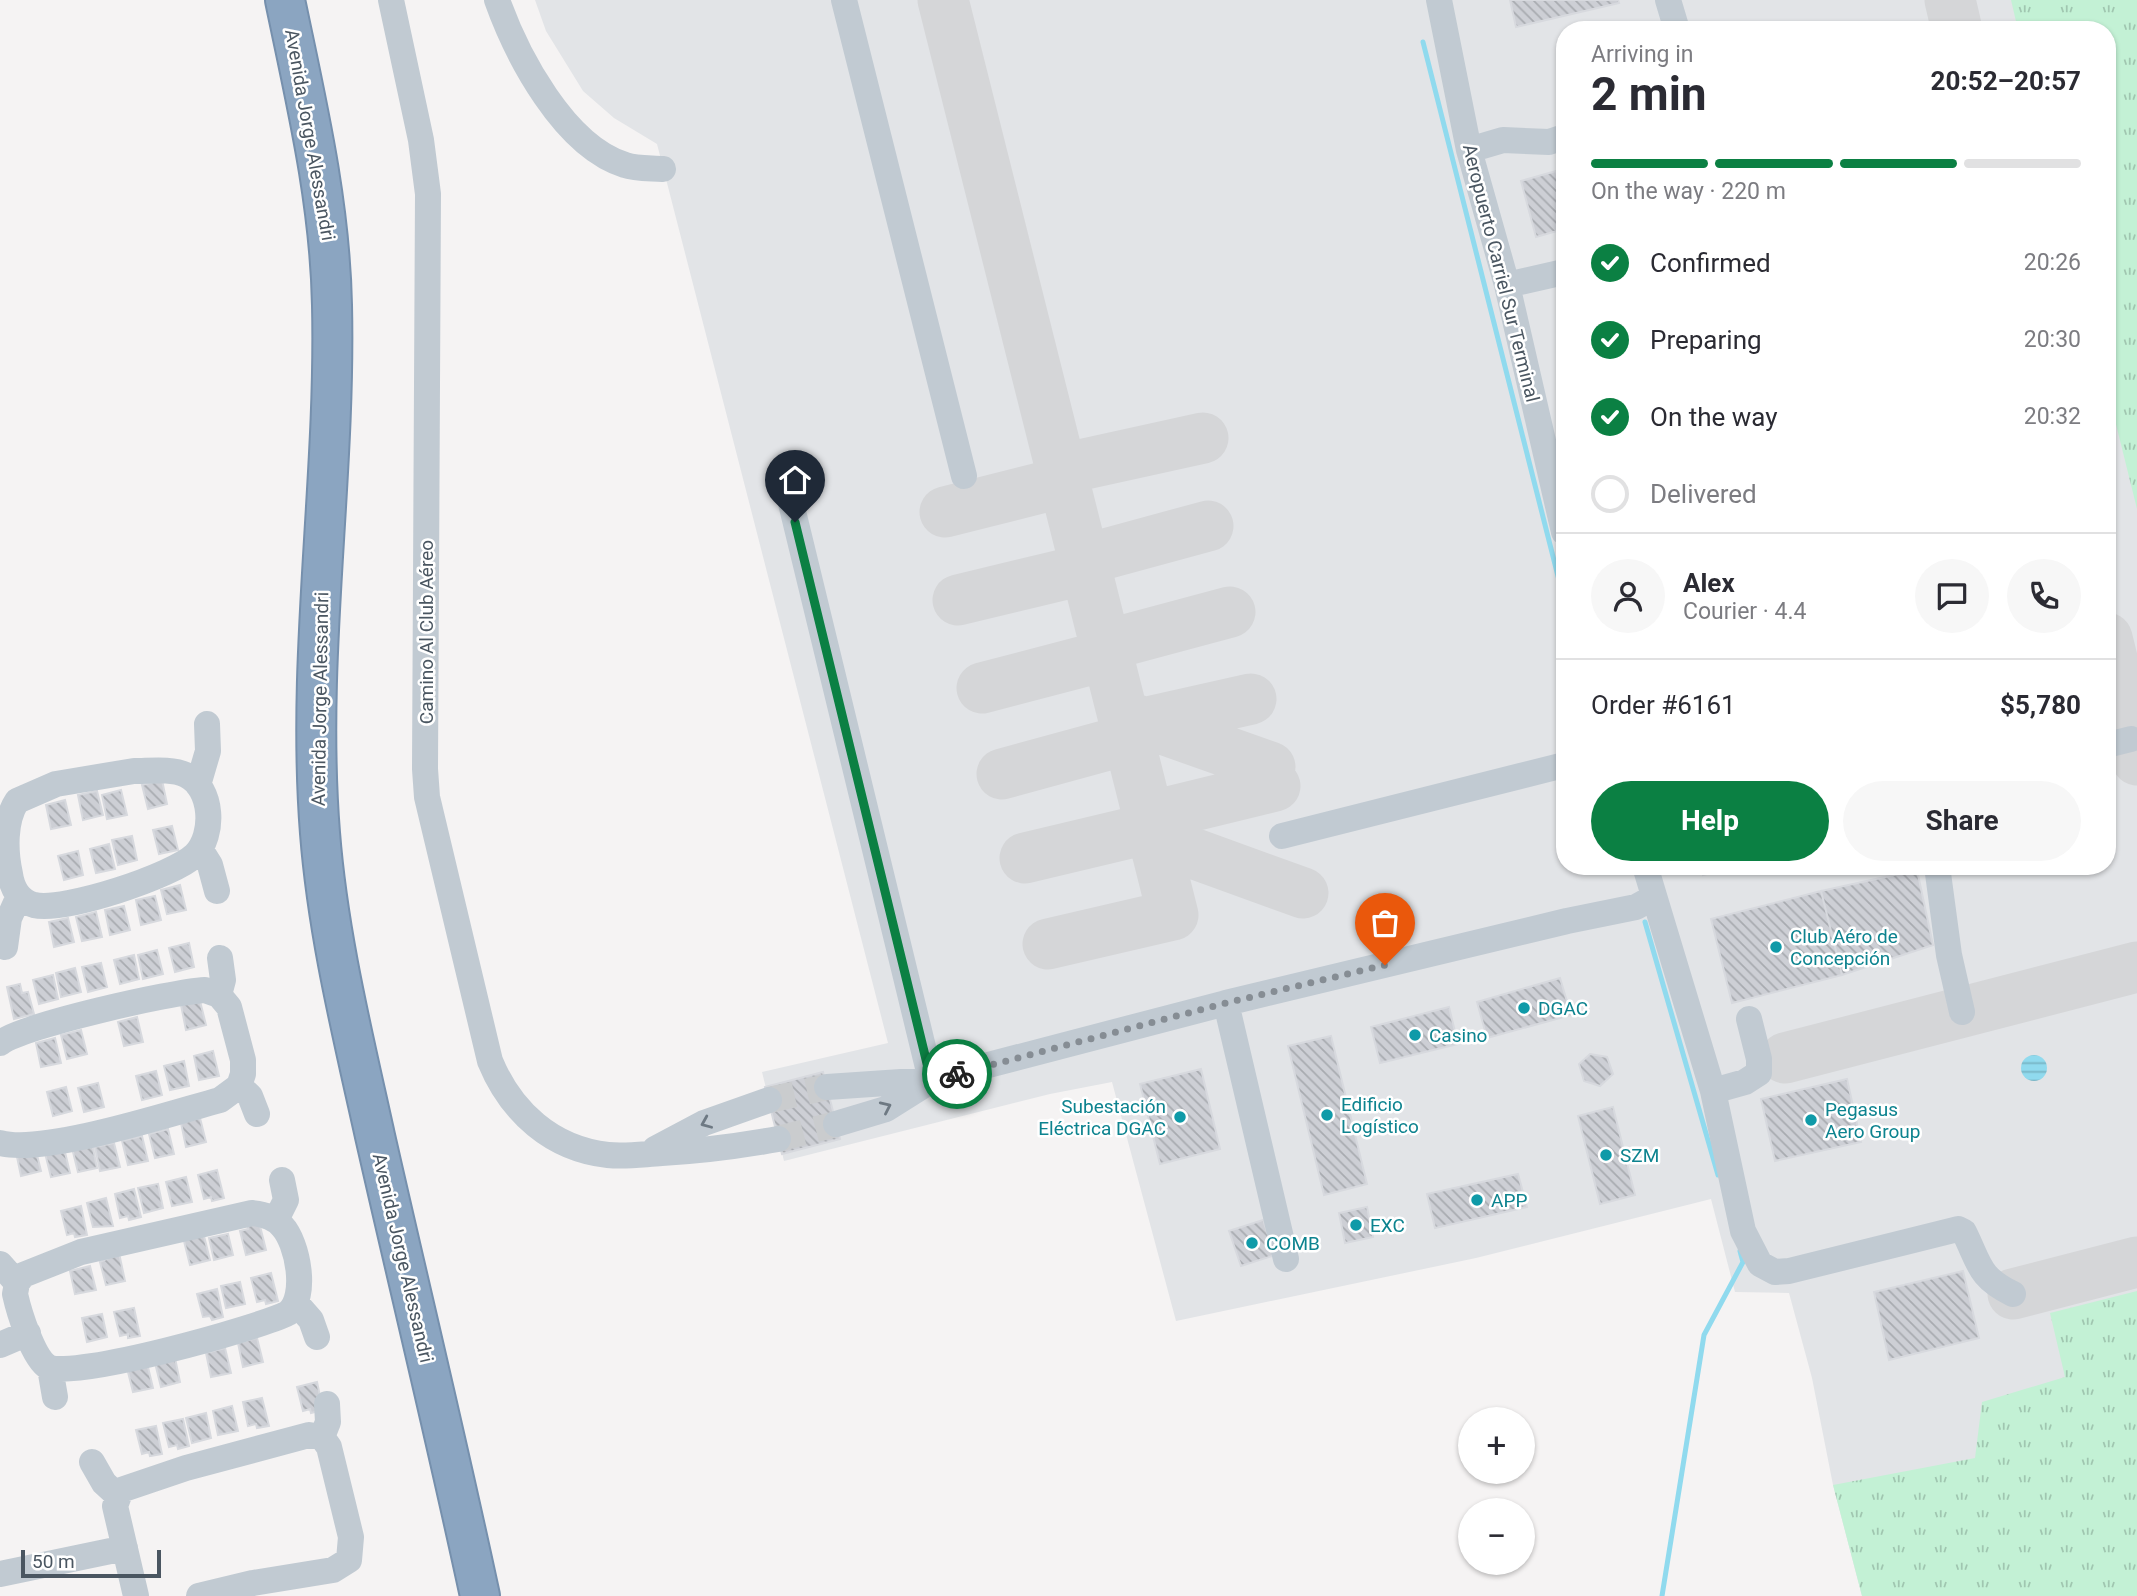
<!DOCTYPE html>
<meta charset="utf-8">
<style>
:root{--surface:#fff;--page:#f7f7f7;--text:#2b2b33;--muted:#7c7c81;--line:#e1e1e2;--accent:#0b8043}
body{margin:0;font-family:Roboto,sans-serif;background:var(--page);color:var(--text);height:100vh;display:flex;flex-direction:column;font-size:26px;white-space:nowrap}
*{box-sizing:border-box;margin:0}
p{font-size:23px;color:var(--muted)}
.icon{flex:none;width:38px;height:38px;fill:none;stroke:currentColor;stroke-width:2;stroke-linecap:round;stroke-linejoin:round}
.map{position:relative;flex:1;overflow:hidden}
.panel{position:absolute;left:1556px;top:21px;width:560px;height:854px;display:flex;flex-direction:column;background:var(--surface);border-radius:28px;box-shadow:0 2px 5px #0004}
.panel>*{flex:none}
.fabs{position:absolute;left:1458px;top:1407px;display:grid;gap:14px}
.fabs a{display:grid;place-items:center;width:77px;height:77px;border-radius:50%;background:var(--surface);box-shadow:0 2px 5px #0004;font-size:35px}
.scale{position:absolute;left:21px;bottom:18px;width:140px;box-sizing:border-box;padding-left:7px;border:4px solid #4a5661;border-top:0;font-size:19px;line-height:24px;white-space:nowrap;color:#4a5661;-webkit-text-stroke:5px #fff;paint-order:stroke}
.pin{position:absolute;display:grid;place-items:center;width:60px;height:60px;color:#fff;margin:-72px -30px;border-radius:50% 50% 50% 0;rotate:-45deg;box-shadow:0 0 7px #0007}
.pin .icon{rotate:45deg}
.courier{position:absolute;display:grid;place-items:center;width:70px;height:70px;margin:-35px;border:5px solid #0b8043;border-radius:50%;background:#fff;color:#222;box-shadow:0 2px 9px #0007}
.overview em{font-style:normal;font-weight:700}
.overview div{display:flex;flex-direction:column-reverse}
.overview{display:flex;align-items:center;justify-content:space-between;height:119px;padding:0 35px}
h1{font-size:46px;font-weight:700;line-height:52px}
.bar{display:grid;grid-template-columns:repeat(4,1fr);gap:10px 7px;align-content:center;height:84px;padding:0 35px}
.bar i{height:9px;border-radius:5px;background:var(--line)}
.bar .current{background:var(--accent)}
.bar p{grid-column:span 4}
.line{display:flex;align-items:center;gap:18px;padding:0 35px;border-top:2px solid var(--line)}
.line div{flex:1}
.round{display:grid;place-items:center;flex:none;width:74px;height:74px;border-radius:37px;background:var(--page)}
ol{padding:0 35px;list-style:none}
li{display:flex;align-items:center;gap:21px;height:77px}
li p{margin-inline-start:auto}
li .icon{padding:7px;border-radius:50%;background:var(--accent);color:#fff;stroke-width:4}
li:last-child{color:var(--muted)}
li i{width:38px;height:38px;border:4px solid var(--line);border-radius:50%}
.cta{display:flex;gap:14px;margin-top:auto;padding:14px 35px}
.cta a{flex:1;height:80px;border-radius:42px;background:var(--accent);color:#fff;font-size:28px;font-weight:700;line-height:80px;text-align:center}
.cta a+a{background:var(--page);color:var(--text)}
.map>svg:first-child{display:block}
</style>
<div class="map">
<svg width="2137" height="1596" viewBox="0 0 2137 1596">
<defs>
<pattern id="grass-tufts" width="24" height="20" patternUnits="userSpaceOnUse" patternTransform="scale(1.75)"><rect width="24" height="20" fill="#c3f1d5"/><path d="M3 7l-1-3M5 7V3M7 7l1-3M15 17l-1-3M17 17v-4M19 17l1-3" fill="none" stroke="#a0c6b0"/></pattern>
<pattern id="water-rules" width="6" height="5" patternUnits="userSpaceOnUse" patternTransform="scale(1.75)"><rect width="6" height="5" fill="#90daee"/><path d="M0 2.5h6" fill="none" stroke="#78b4c4"/></pattern>
<pattern id="building-back-hatch" width="6" height="6" patternUnits="userSpaceOnUse" patternTransform="scale(1.75)"><rect width="6" height="6" fill="#cdcfd5"/><path d="M-1 5l2 2M0 0l6 6M5-1l2 2" fill="none" stroke="#a8abb0"/></pattern>
</defs>
<rect width="100%" height="100%" fill="#f5f3f3"/>
<path fill="#e2e4e7" fill-rule="evenodd" d="M535,0H2137V1596H1862L1833,1485L1812,1378L1789,1293L1735,1292L1711,1199L1476,1258L1176,1321L1112,1082L1050,1094L784,1161L762,1072L888,1043L657,144L614,118L583,91L546,31ZM1564,30H2107V866H1564Z"/>
<path fill="url(#grass-tufts)" d="M2011,0H2137V509L2107,388V30H2018Z
M2137,1291V1596H1862L1833,1485L1975,1458L1982,1402L2065,1377L2050,1313Z"/>
<path fill="url(#water-rules)" d="M2021 1068a13 13 0 1 1 26 0a13 13 0 1 1-26 0Z"/>
<g fill="none" stroke-linecap="round" stroke-linejoin="round">
<path stroke="#90daee" stroke-width="5" d="M1423,42L1564,600
M1645,922L1718,1175
M1662,1596L1704,1335L1743,1262L1740,1251"/>
<path stroke="#d5d6d8" stroke-width="51" d="M943,0L1173,915L1048,944
M1950,0L1957,30
M1062,469L1203,438
M945,512L1064,482
M1083,560L1208,526
M958,600L1087,569
M2107,638L2137,760
M1107,645L1230,612
M982,688L1108,655
M1123,715L1270,767
M1144,723L1251,699
M1002,774L1130,739
M1148,817L1275,786
M1154,839L1303,893
M1025,858L1151,828
M1785,1058L2137,967
M2013,1294L2137,1262"/>
</g>
<path fill="url(#building-back-hatch)" stroke="#d7d9de" stroke-width="2" d="M1510,0H1618L1619,3L1516,27Z
M1556,171L1564,204V229L1536,237L1521,181Z
M162,780L167,804L148,809L142,785Z
M121,790L127,815L107,819L102,795Z
M97,791L103,815L83,820L78,795Z
M65,800L71,825L51,829L46,805Z
M172,826L178,850L159,854L153,830Z
M132,836L137,860L118,865L112,840Z
M109,844L115,869L96,873L90,849Z
M78,851L83,875L64,880L58,856Z
M1701,866H1736L1703,875Z
M1917,870L1933,945L1842,975L1821,891Z
M180,885L186,910L167,914L161,890Z
M1821,891L1842,975L1732,1003L1711,919Z
M155,896L161,920L141,925L136,900Z
M124,906L130,930L110,935L105,910Z
M96,912L102,937L82,941L76,917Z
M68,918L74,942L54,947L49,922Z
M189,943L194,967L175,972L169,948Z
M157,950L163,974L143,979L138,955Z
M134,955L139,979L120,984L114,960Z
M101,963L107,987L88,992L82,967Z
M75,968L81,992L61,997L56,973Z
M53,975L58,999L39,1004L33,980Z
M1560,978L1571,1015L1487,1038L1477,1002Z
M20,984L22,993L28,992L34,1014L14,1019L7,987Z
M200,1001L206,1025L186,1030L181,1005Z
M1449,1007L1458,1044L1380,1063L1371,1027Z
M137,1017L143,1042L124,1046L118,1022Z
M81,1030L87,1054L67,1059L61,1035Z
M1331,1036L1367,1184L1324,1195L1288,1046Z
M55,1038L61,1063L41,1067L36,1043Z
M213,1051L219,1076L199,1080L194,1056Z
M1590,1054L1607,1057L1613,1074L1600,1086L1584,1081L1579,1064Z
M184,1061L189,1086L170,1090L164,1066Z
M1201,1069L1220,1149L1160,1164L1140,1084Z
M156,1071L162,1095L142,1100L136,1076Z
M823,1072L840,1139L782,1154L765,1087Z
M1847,1079L1861,1142L1775,1161L1761,1099Z
M98,1083L104,1107L84,1112L78,1088Z
M66,1087L72,1111L53,1116L47,1092Z
M1613,1107L1635,1195L1600,1204L1578,1116Z
M200,1118L206,1142L186,1147L181,1123Z
M168,1129L174,1154L155,1158L149,1134Z
M142,1136L148,1161L128,1165L122,1141Z
M92,1143L97,1168L78,1172L72,1148Z
M114,1143L120,1167L100,1171L95,1147Z
M35,1147L41,1171L21,1176L16,1152Z
M64,1148L70,1173L51,1177L45,1153Z
M217,1170L224,1198L212,1201L211,1197L204,1199L198,1175Z
M1518,1174L1527,1207L1435,1228L1427,1194Z
M186,1177L192,1202L172,1206L166,1182Z
M158,1184L163,1208L144,1213L138,1188Z
M134,1189L141,1217L129,1220L128,1216L120,1218L115,1194Z
M106,1198L113,1226L93,1227L87,1203Z
M81,1206L87,1235L75,1237L74,1233L67,1235L61,1211Z
M1367,1207L1373,1237L1345,1243L1339,1213Z
M1263,1220L1275,1255L1241,1266L1229,1231Z
M259,1222L266,1250L246,1255L240,1231L248,1229L247,1225Z
M203,1232L210,1260L190,1265L184,1241Z
M228,1234L233,1255L214,1260L209,1238Z
M119,1253L125,1281L106,1285L100,1262Z
M90,1266L96,1290L75,1294L70,1271Z
M1963,1271L1979,1338L1889,1360L1874,1292Z
M271,1273L278,1301L266,1304L265,1300L257,1302L251,1278Z
M240,1282L245,1304L226,1308L221,1286Z
M217,1289L223,1317L212,1320L210,1316L203,1317L197,1294Z
M134,1308L140,1336L128,1338V1334L120,1336L114,1312Z
M102,1314L107,1337L87,1342L82,1318Z
M257,1338L263,1362L243,1367L238,1343Z
M225,1348L231,1373L211,1377L206,1353Z
M175,1358L180,1382L161,1387L155,1363Z
M147,1363L153,1388L133,1392L127,1368Z
M317,1382L323,1410L311,1413L310,1409L303,1411L297,1387Z
M262,1398L269,1426L257,1428L256,1424L248,1426L243,1402Z
M232,1406L238,1431L218,1435L213,1411Z
M206,1413L211,1438L192,1443L186,1418Z
M183,1419L189,1446L178,1449L177,1445L169,1447L163,1423Z
M156,1426L162,1454L150,1456L149,1452L142,1454L136,1430Z"/>
<g fill="none" stroke-linecap="round" stroke-linejoin="round">
<path stroke="#caccce" stroke-width="26" stroke-dasharray="26 13" stroke-linecap="butt" d="M769,1100L827,1087
M778,1139L836,1124"/>
<g stroke="#7690ad" stroke-width="42">
<path id="highway" d="M285,0C306,101 330,201 332,305C336,481 306,656 320,833C328,936 353,1036 375,1136C410,1290 447,1442 480,1596"/>
</g>
<path stroke="#c1cad2" stroke-width="26" d="M391,0L421,140L428,194L425,769L427,797L490,1061C511,1112 552,1149 608,1155C626,1157 644,1154 662,1153C702,1151 739,1146 778,1139
M497,0C517,56 564,146 625,165C636,169 651,168 663,169
M844,0L964,476
M1439,0L1469,150L1507,285L1564,532
M1668,0L1677,30
M1469,150L1503,140L1549,142L1564,137
M1507,285L1564,272
M789,495L931,1080
M2107,745L2131,739
M134,771C150,771 171,768 186,775C213,788 215,835 195,855C173,876 64,912 34,905C19,901 12,888 10,874C5,851 4,821 17,801L56,784Z
M198,785L208,751L207,724
M1282,836L1564,765
M200,849L210,865L217,891
M1645,866L1713,1091L1743,1231L1760,1264L1775,1272L1789,1271L1958,1229L1964,1232C1980,1264 1978,1277 2013,1294
M1937,866L1949,955L1962,1012
M5,947L9,918L19,896
M219,995L223,980L220,958
M0,1043C24,1025 171,992 205,990L219,995L229,1007L243,1060V1074L239,1086L220,1100C172,1113 44,1155 0,1143
M239,1086L250,1096L257,1114
M827,1087L931,1080L1226,1003
M1713,1091L1745,1082L1759,1073V1059L1749,1019
M836,1124L886,1109L929,1082
M655,1149L704,1123L769,1100
M252,1213C264,1214 274,1217 282,1226C298,1243 308,1297 288,1313C259,1328 72,1380 48,1367C33,1358 19,1312 15,1294L17,1283L23,1275L81,1252Z
M276,1220L286,1200L282,1180
M1286,1259L1226,1003L1567,921L1636,907L1652,898
M0,1264L17,1283
M297,1304L311,1320L317,1337
M0,1345L28,1333
M50,1368L55,1397
M322,1437L328,1422L327,1404
M92,1462L104,1483L117,1495
M0,1574L125,1548
M136,1596L115,1506L121,1490L186,1468L309,1435L322,1437L329,1447L351,1537L349,1560L333,1570L253,1583L199,1596"/>
<use href="#highway" stroke="#8ba5c1" stroke-width="38"/>
</g>
<defs><path id="oneway-chevron" d="M-2-3.5L2.5 0L-2 3.5" fill="none" stroke-width="1.6" stroke-linecap="round" stroke-linejoin="round" transform="scale(1.75)"/></defs>
<g stroke="#6e7983">
<use href="#oneway-chevron" transform="translate(886 1107) rotate(-25)"/>
<use href="#oneway-chevron" transform="translate(706 1123) rotate(157)"/>
</g>
<g fill="none" stroke-linecap="round" stroke-linejoin="round">
<path stroke="#868d94" stroke-width="7" stroke-dasharray="0 12.6" d="M957,1074L1226,1003L1385,965"/>
<path stroke="#0b8043" stroke-width="9" d="M795,522L931,1080L957,1074"/>
</g>
<g fill="#0f9aa8" stroke="#fff" stroke-width="2.5">
<circle cx="1776" cy="947" r="7"/>
<circle cx="1524" cy="1008" r="7"/>
<circle cx="1415" cy="1035" r="7"/>
<circle cx="1327" cy="1115" r="7"/>
<circle cx="1180" cy="1117" r="7"/>
<circle cx="1811" cy="1120" r="7"/>
<circle cx="1606" cy="1155" r="7"/>
<circle cx="1477" cy="1200" r="7"/>
<circle cx="1356" cy="1225" r="7"/>
<circle cx="1252" cy="1243" r="7"/>
</g>
<g text-anchor="middle" dominant-baseline="central" stroke-width="5" stroke-linejoin="round" paint-order="stroke">
<g font-size="19" fill="#4a5661" stroke="#fff">
<text transform="translate(310 135) rotate(80)">Avenida Jorge Alessandri</text>
<text transform="translate(1501 273) rotate(76)">Aeropuerto Carriel Sur Terminal</text>
<text transform="translate(426 632) rotate(-90)">Camino Al Club Aéreo</text>
<text transform="translate(320 699) rotate(-89)">Avenida Jorge Alessandri</text>
<text transform="translate(403 1258) rotate(77)">Avenida Jorge Alessandri</text>
</g>
<g font-size="19" fill="#0d838f" stroke="#fff" text-anchor="start">
<text x="1790" y="936">Club Aéro de<tspan x="1790" dy="22">Concepción</tspan></text>
<text x="1538" y="1008">DGAC</text>
<text x="1429" y="1035">Casino</text>
<text x="1341" y="1104">Edificio<tspan x="1341" dy="22">Logístico</tspan></text>
<text x="1166" y="1106" text-anchor="end">Subestación<tspan x="1166" dy="22">Eléctrica DGAC</tspan></text>
<text x="1825" y="1109">Pegasus<tspan x="1825" dy="22">Aero Group</tspan></text>
<text x="1620" y="1155">SZM</text>
<text x="1491" y="1200">APP</text>
<text x="1370" y="1225">EXC</text>
<text x="1266" y="1243">COMB</text>
</g>
</g>
</svg>
<div class="fabs">
<a>+</a>
<a>−</a>
</div>
<div class="scale">50 m</div>
<div class="pin" style="left:1385px;top:965px;background:#ea580c"><svg class="icon" aria-label="bag" viewBox="0 0 24 24"><path d="M5 8h14l-1 12H6zM9 8a3 3 0 0 1 6 0"/></svg></div>
<div class="pin" style="left:795px;top:522px;background:#1f2937"><svg class="icon" aria-label="home" viewBox="0 0 24 24"><path d="M3 11l9-7 9 7M6 9v11h12V9"/></svg></div>
<div class="courier" style="left:957px;top:1074px"><svg class="icon" aria-label="bike" viewBox="0 0 24 24"><circle cx="6" cy="16" r="4"/><circle cx="18" cy="16" r="4"/><path d="M6 16l4-8h5l3 8M10 8l3 8H6M13 5h3"/></svg></div>
<section class="panel">
<div class="overview"><div><h1>2 min</h1><p>Arriving in</p></div><em>20:52–20:57</em></div>
<div class="bar"><i class="current"></i><i class="current"></i><i class="current"></i><i></i><p>On the way · 220 m</p></div>
<ol>
<li><svg class="icon" aria-label="check" viewBox="0 0 24 24"><path d="M5 12l5 5 9-10"/></svg>Confirmed<p>20:26</p></li>
<li><svg class="icon" aria-label="check" viewBox="0 0 24 24"><path d="M5 12l5 5 9-10"/></svg>Preparing<p>20:30</p></li>
<li><svg class="icon" aria-label="check" viewBox="0 0 24 24"><path d="M5 12l5 5 9-10"/></svg>On the way<p>20:32</p></li>
<li><i></i>Delivered</li>
</ol>
<div class="line" style="height:126px"><a class="round"><svg class="icon" aria-label="person" viewBox="0 0 24 24"><circle cx="12" cy="8" r="4"/><path d="M4 21q1-7 8-7t8 7"/></svg></a><div><b>Alex</b><p>Courier · 4.4</p></div><a class="round"><svg class="icon" aria-label="chat" viewBox="0 0 24 24"><path d="M4 5h16v11H9l-5 4z"/></svg></a><a class="round"><svg class="icon" aria-label="phone" viewBox="0 0 24 24"><path d="M5 4h4l2 5-3 2q2 4 5 5l2-3 5 2v4C11 20 4 13 5 4z"/></svg></a></div>
<div class="line" style="height:91px"><div>Order #6161</div><b>$5,780</b></div>
<div class="cta"><a>Help</a><a>Share</a></div>
</section>
</div>
